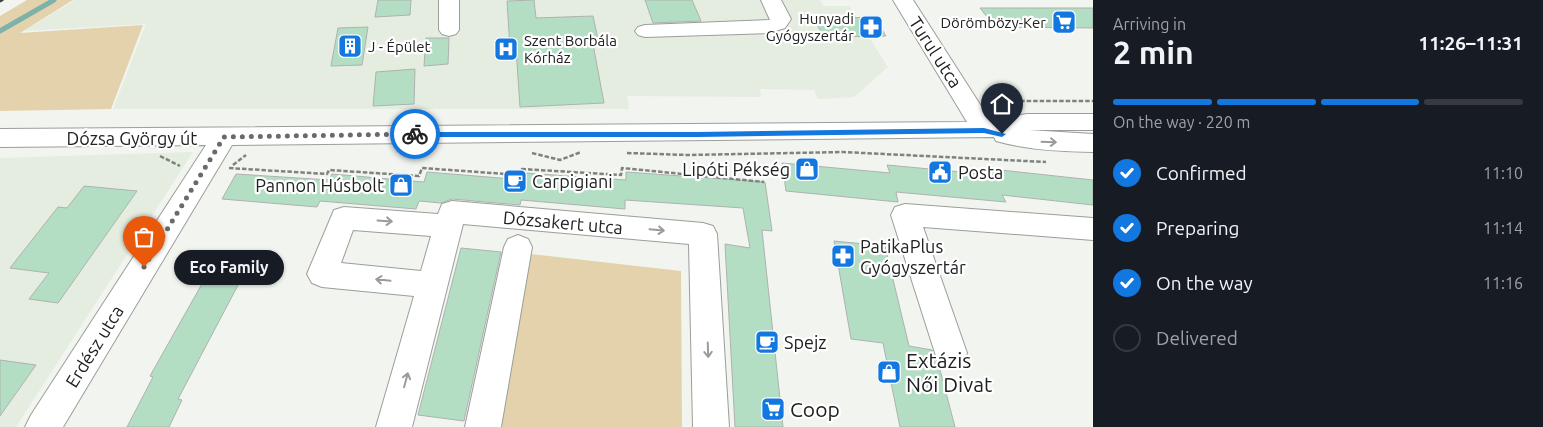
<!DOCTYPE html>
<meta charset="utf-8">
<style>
:root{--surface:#171b24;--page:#20242c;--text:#f1f3f6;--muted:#9ea1a6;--line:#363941;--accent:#1377e0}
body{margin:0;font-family:Ubuntu,sans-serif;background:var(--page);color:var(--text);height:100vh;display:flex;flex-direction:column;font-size:19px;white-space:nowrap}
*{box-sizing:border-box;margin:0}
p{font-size:16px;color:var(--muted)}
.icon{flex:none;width:28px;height:28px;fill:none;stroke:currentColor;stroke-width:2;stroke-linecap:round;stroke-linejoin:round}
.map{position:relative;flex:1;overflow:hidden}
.drawer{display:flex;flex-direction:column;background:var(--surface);width:450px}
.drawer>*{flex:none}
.pin{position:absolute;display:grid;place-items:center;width:42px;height:42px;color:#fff;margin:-51px -21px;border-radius:50% 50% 50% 0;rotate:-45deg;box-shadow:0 0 5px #0007}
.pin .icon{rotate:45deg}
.courier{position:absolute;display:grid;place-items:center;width:50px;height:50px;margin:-25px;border:4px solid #1377e0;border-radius:50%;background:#fff;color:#222;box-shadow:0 1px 6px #0007}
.bubble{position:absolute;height:35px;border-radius:18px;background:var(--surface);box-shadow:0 1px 4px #0004;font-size:16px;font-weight:700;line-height:35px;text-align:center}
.headline em{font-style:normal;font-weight:700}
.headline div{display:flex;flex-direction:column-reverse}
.headline{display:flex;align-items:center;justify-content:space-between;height:85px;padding:0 20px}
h1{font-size:32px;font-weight:700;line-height:38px}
.bar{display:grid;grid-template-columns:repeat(4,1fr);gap:8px 5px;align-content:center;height:60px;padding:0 20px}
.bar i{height:6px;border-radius:4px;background:var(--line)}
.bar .current{background:var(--accent)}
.bar p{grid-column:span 4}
ol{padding:0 20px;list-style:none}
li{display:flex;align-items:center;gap:15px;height:55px}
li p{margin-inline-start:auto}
li .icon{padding:5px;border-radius:50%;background:var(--accent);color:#fff;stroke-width:4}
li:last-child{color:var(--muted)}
li i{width:28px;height:28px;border:2px solid var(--line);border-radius:50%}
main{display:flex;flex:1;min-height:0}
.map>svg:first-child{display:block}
</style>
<main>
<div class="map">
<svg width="1093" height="427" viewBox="0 0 1093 427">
<rect width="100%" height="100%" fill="#f1f4ef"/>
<path fill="#e5ede1" d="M75,0H820L823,6H849L888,67L854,97L818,99L814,90L760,89L761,97L627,96L629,109H113L146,24L24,31Z
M193,152L16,427H0V158Z"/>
<path fill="#e4d2ad" d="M27,0H73L20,33L143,25L111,109L0,111V16Z
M522,253L681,271L682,427H488Z"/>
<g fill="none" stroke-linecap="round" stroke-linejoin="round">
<path stroke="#7db2a8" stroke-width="5" d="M0,31L54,0"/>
</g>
<path fill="#b3dec4" stroke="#aeb2af" d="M378,0H411L410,15L375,17Z
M534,0L536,18L593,16L599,44H593L604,103L520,107L516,48H510L507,1Z
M645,0H692L701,21L653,23Z
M980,8H1093V28L995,27Z
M874,17L886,36L824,37L814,19Z
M368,27L362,65L331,66L338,28Z
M426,38H449L448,64L424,66Z
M415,69L414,104L373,106L376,72Z
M782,163L890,173L887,165L994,175L991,169L1093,180V205L1002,195L1006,202L896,192L898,202L786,191Z
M427,172L524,180L525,173L626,180V172L765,182L772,231L762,230L783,427H735L725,244L750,248L743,208L625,200V209L521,200L520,205L452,199L441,203L419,201L416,209L320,201L317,207L222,199L236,174L329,180L332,174L424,182Z
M84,186L137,191L58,303L29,299L49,273L10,268L58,207L67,208Z
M834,241L885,246L909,346L932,350L939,366L955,427H900L883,343L851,339Z
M461,248L501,252L464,421L418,415Z
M212,266L246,270L178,399L182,400L169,427H127L153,377L150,376Z
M0,360L36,365L0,416Z"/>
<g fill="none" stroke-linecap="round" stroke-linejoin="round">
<g stroke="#9b9e99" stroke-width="2">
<path id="minor" d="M439,0H459V30L456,34L449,36L442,34L439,30Z
M761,0H781L791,19L785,28L769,33L645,37L638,35L635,31L638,27L645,25L770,20Z
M893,0H913L990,120L1027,114H1093V130H1029L1093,134V152C1060,151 1028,150 996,141L994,137L232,145L63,427H25L31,415L206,145L0,147V129L967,122Z
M452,201L703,223L713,226L717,234L729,427H693L689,244L463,224L412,427H376L414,296L322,287L312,283L307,274L334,210L344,207L438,214L442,204ZM353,230L431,236L421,271L341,263Z
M905,204L1093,218V240L923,227L967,353L962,364L951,368L940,364L935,353L891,215L895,207Z
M518,235L528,239L532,247L501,427H465L504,247L508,239Z"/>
</g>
<path stroke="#80827f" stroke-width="2.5" stroke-dasharray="4.5 2" stroke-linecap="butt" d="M1016,106L1013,101H1093
M532,153L560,160L581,152
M627,153L688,155L843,152L1046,162
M160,156L180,166
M233,165L246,155
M229,168L327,174L329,170L419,176L422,168L520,175L522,169L621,175L622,168L764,182"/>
<use href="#minor" fill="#fff" fill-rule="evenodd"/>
<path stroke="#3e3f3e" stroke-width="3" d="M0,1L2,0"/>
</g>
<defs><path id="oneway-shaft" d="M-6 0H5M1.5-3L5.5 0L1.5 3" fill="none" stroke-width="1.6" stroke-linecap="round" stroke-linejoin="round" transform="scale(1.25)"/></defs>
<g stroke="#9b9b9b">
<use href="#oneway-shaft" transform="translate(1049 142) rotate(2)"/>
<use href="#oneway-shaft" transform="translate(385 221) rotate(4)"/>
<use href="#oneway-shaft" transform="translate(657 230) rotate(5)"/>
<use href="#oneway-shaft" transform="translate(383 280) rotate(-174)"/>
<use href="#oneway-shaft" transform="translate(708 350) rotate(88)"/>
<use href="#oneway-shaft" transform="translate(406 380) rotate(-75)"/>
</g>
<path fill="#1377e0" d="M984,128L1006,134L1002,137L984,133L698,137H415L411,134L415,132H698Z"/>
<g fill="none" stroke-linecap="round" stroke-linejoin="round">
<path stroke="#696b68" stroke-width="5" stroke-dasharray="0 9" d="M144,267L224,137L415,134"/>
</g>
<defs>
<g id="supermarket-square" transform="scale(1.25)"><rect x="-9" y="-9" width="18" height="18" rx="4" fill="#1377e0" stroke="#fff"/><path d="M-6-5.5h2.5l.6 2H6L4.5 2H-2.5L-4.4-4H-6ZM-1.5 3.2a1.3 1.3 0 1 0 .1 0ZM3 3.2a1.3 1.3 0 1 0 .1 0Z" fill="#fff"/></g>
<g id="pharmacy-square" transform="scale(1.25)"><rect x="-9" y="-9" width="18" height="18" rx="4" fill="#1377e0" stroke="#fff"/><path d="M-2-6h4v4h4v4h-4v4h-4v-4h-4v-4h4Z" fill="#fff"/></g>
<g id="building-square" transform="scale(1.25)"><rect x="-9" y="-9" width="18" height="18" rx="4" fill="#1377e0" stroke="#fff"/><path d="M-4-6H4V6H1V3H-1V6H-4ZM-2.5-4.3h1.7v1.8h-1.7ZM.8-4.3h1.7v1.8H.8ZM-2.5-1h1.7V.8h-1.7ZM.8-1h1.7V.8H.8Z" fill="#fff"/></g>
<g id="hospital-square" transform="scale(1.25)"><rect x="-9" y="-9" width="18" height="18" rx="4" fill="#1377e0" stroke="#fff"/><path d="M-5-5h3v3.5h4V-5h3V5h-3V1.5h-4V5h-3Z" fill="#fff"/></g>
<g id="shop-square" transform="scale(1.25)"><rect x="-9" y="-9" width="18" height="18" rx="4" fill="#1377e0" stroke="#fff"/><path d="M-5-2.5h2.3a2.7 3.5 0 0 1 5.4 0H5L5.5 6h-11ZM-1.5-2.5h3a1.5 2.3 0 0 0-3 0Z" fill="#fff"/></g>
<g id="civic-square" transform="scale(1.25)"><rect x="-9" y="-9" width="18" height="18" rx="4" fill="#1377e0" stroke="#fff"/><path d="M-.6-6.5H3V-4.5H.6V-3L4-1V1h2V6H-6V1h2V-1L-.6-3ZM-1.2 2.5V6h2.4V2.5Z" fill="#fff"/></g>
<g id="cafe-square" transform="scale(1.25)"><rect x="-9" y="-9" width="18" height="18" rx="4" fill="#1377e0" stroke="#fff"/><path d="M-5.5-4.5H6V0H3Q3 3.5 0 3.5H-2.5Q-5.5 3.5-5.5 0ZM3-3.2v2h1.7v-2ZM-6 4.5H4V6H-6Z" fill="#fff"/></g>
</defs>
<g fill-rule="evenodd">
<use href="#supermarket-square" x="1064" y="22"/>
<use href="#pharmacy-square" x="871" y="27"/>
<use href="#building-square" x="350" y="46"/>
<use href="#hospital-square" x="506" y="49"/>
<use href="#shop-square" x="807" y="169"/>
<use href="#civic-square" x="940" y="172"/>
<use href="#cafe-square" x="515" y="181"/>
<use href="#shop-square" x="401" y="185"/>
<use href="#pharmacy-square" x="843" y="256"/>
<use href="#cafe-square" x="767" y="342"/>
<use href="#shop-square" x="889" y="372"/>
<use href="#supermarket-square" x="773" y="409"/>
</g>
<g text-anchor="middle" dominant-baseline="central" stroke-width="4.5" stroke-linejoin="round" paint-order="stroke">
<g font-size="15" fill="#202120" stroke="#fff" text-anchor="end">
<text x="854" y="18">Hunyadi<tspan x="854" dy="17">Gyógyszertár</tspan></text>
<text x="1046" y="22">Dörömbözy-Ker</text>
<text x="524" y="40" text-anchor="start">Szent Borbála<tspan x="524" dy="17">Kórház</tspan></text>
<text x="368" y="46" text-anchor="start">J - Épület</text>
</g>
<g font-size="18" fill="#202120" stroke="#fff">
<text transform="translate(936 52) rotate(57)">Turul utca</text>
<text x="132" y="138">Dózsa György út</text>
<text transform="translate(563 222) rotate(5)">Dózsakert utca</text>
<text transform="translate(94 346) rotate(-58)">Erdész utca</text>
</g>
<g font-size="18" fill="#202120" stroke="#fff" text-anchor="start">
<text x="790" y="169" text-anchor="end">Lipóti Pékség</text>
<text x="958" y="172">Posta</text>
<text x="532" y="181">Carpigiani</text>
<text x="384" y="185" text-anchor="end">Pannon Húsbolt</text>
<text x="860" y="246">PatikaPlus<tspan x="860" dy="21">Gyógyszertár</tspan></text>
<text x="784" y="342">Spejz</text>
</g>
<g font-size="21" fill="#202120" stroke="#fff" text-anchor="start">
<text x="906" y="360">Extázis<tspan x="906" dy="24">Női Divat</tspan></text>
<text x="790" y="409">Coop</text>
</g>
</g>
</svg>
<div class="pin" style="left:144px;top:267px;background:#ea580c"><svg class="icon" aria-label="bag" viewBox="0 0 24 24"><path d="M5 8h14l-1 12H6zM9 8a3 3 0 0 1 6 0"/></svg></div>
<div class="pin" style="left:1002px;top:134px;background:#1f2937"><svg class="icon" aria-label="home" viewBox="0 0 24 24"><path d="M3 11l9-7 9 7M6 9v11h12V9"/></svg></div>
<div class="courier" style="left:415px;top:134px"><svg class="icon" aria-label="bike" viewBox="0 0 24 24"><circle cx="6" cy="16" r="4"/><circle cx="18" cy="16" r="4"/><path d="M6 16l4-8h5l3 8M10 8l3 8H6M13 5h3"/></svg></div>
<div class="bubble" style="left:174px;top:250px;width:110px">Eco Family</div>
</div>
<section class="drawer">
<div class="headline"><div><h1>2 min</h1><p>Arriving in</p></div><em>11:26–11:31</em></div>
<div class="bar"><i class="current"></i><i class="current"></i><i class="current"></i><i></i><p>On the way · 220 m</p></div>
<ol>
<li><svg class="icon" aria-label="check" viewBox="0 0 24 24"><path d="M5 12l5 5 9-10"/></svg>Confirmed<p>11:10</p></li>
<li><svg class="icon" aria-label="check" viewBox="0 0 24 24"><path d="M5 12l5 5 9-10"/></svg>Preparing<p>11:14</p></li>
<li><svg class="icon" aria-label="check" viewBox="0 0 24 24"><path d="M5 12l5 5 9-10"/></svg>On the way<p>11:16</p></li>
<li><i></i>Delivered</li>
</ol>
</section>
</main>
